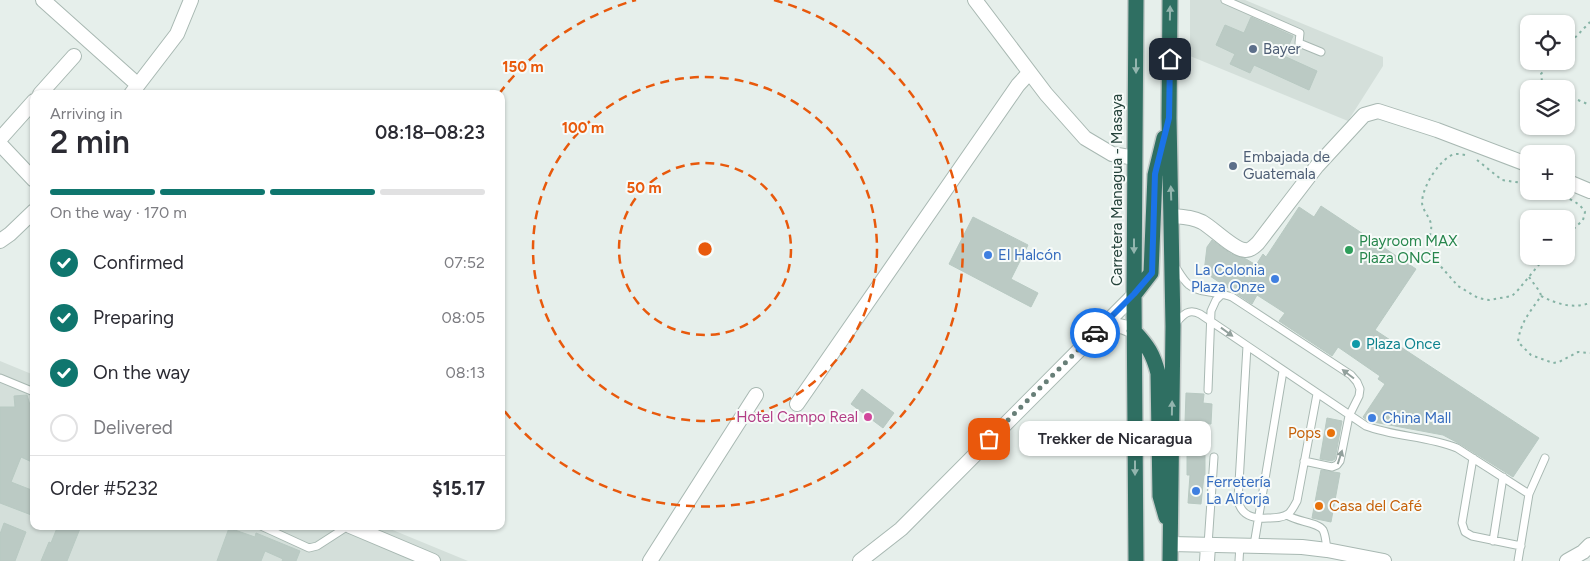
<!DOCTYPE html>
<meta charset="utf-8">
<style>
:root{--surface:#fff;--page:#f2f2f3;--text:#2b2b33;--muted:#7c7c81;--line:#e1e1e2;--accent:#0f766e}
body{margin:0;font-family:Figtree,sans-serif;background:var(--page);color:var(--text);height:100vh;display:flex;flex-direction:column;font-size:19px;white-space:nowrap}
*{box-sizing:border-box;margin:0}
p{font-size:16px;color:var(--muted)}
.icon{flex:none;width:28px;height:28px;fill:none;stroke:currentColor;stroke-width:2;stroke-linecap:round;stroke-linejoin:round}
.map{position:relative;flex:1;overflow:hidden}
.panel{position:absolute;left:30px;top:90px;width:475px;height:440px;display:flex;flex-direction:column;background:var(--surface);border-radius:10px;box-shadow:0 1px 4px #0004}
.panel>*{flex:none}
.fabs{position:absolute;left:1520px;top:15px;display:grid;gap:10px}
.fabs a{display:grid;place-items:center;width:55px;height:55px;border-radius:10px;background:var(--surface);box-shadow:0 1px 4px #0004;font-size:25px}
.pin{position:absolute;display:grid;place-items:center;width:42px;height:42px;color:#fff;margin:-21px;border-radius:10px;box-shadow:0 2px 8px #0006}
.courier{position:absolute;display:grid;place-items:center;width:50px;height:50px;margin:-25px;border:4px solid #1a73e8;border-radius:50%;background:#fff;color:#222;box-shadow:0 1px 6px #0007}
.bubble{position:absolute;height:35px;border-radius:10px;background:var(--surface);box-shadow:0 1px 4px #0004;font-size:16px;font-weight:600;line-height:35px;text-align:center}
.head em{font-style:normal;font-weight:600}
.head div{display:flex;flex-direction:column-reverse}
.head{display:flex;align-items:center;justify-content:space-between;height:85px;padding:0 20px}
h1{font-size:32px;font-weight:600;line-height:38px}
.bar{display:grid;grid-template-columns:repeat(4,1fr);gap:8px 5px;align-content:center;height:60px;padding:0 20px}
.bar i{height:6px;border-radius:4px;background:var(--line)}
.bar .active{background:var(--accent)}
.bar p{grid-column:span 4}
.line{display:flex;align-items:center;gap:12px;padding:0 20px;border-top:1px solid var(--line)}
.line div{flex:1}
ol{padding:0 20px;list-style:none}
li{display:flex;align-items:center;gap:15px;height:55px}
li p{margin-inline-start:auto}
li .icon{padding:5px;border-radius:50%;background:var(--accent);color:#fff;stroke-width:4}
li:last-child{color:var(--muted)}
li i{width:28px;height:28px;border:2px solid var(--line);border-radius:50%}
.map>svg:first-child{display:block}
</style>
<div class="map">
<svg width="1590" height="561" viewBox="0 0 1590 561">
<rect width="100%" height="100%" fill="#e6efeb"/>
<path fill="#d4dfda" d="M1190,0H1245L1383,57V66L1348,121L1190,56Z
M0,361L34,375V526H383L468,561H0Z"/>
<path fill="#bbcac4" stroke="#b8c9c2" d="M1251,17L1293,36L1284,56L1317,71L1309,90L1254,65L1250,73L1230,64L1235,54L1216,45L1225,25L1244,33Z
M1321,206L1416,269L1375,330L1539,438L1513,477L1460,444L1443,435L1368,421L1363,417L1385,384L1378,379L1380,376L1338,347L1332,356L1279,321L1285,313L1257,295L1252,304L1204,272L1207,247L1212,240L1231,254L1246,259L1256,265L1263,254L1266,257L1299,207L1314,217Z
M973,217L1028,245L1011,279L1038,293L1031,307L949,264Z
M862,389L894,413L883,428L851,404Z
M1186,393L1204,394L1203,403L1212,404L1211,424L1185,423Z
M27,395L30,405L34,406V463L21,457L11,482L34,491V516L0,503V407H15L14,396Z
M1327,418L1342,421L1335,459L1332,461L1320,459Z
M1187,454H1205V475H1204L1201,504L1188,503L1190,475H1187Z
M1321,470L1340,473L1331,522L1312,518Z
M4,523L26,532L15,561H0V534Z
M53,526H81L67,561H41L49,542L51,543L57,528Z
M229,528L255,537L256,533L300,551L296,561H282L283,559L265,551L261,561H217Z"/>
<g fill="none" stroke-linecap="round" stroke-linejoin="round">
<g stroke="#a8b8b2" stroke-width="9">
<path id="lane" d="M1225,0L1300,33L1299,43L1321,52
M1175,266C1179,272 1183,280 1189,285C1198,293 1220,292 1232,297L1351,375L1357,382L1360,389L1359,396L1349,416L1340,461L1337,465L1332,467L1304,461
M1175,324C1183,315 1188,308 1200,314L1366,426C1395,437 1428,436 1457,448L1529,494
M1247,346L1238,500C1241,516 1253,519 1268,518C1275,518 1282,518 1288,514C1292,511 1294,506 1297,501L1317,394
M0,378L34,392
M1208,390L1211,311L1216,300L1223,293
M1473,458L1462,523L1465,532L1472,536L1521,546
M1287,515C1297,522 1318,522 1323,530C1326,536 1326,544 1327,550
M261,526L309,548L317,546L348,526
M1493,541L1503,477
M1208,545L1214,457
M1254,545L1283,371
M1239,561L1240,545
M1518,561L1529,494L1545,458"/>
</g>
<g stroke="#a8b8b2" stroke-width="16">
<path id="street" d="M43,0L138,85
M975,0L1046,94L1085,138L1112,154L1135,158
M40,94L74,56
M131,94L177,34L191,0
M0,139L34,101
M0,144L34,180
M1566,181L1590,191
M1172,216C1183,217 1192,217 1202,222C1213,228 1234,250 1245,250C1250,251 1255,246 1258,243L1317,166L1364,115L1378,111L1437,130L1529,165
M0,241L10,234L34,211
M1105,323L1124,327L1134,331
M797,404L1018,85L1029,73
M350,526L433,561
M1171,544L1302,547L1327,550L1384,561
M650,561L756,395
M860,561L901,529L1134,295
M1207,561L1208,546
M1567,561L1583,552L1590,545"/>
</g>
<g stroke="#c2cac8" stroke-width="18">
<path id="highway" d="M1136,0L1134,295L1136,561
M1134,295L1151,273L1155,175L1164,138
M1134,331C1148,346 1153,354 1158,373L1160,496L1166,517
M1170,561L1173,326L1169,118L1170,0"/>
</g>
<path stroke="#86b3a5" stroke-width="2" stroke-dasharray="2.5 4" stroke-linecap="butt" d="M1566,47L1590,22
M1552,89L1542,81L1541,74L1552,61
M1566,95L1590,105
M1465,155C1460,154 1455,153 1450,156C1437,164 1423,186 1422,202C1422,212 1433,218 1431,230C1431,235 1427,240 1426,245L1436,261L1458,286L1478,298L1489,300L1512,296L1518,290L1546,256
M1477,160L1502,180L1529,184
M1545,191C1559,196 1577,198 1585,212L1583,220L1566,236
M1529,277L1540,292L1541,296C1530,312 1520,323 1518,342L1531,355L1553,363L1559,362L1578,352L1590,353
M1541,296C1557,304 1572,309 1590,303"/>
<use href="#lane" stroke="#fff" stroke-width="7"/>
<use href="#street" stroke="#fff" stroke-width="14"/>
<use href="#highway" stroke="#2f6f62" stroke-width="15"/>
</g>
<defs><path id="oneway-solid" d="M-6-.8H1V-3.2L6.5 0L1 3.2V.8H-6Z" transform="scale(1.25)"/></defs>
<g fill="#93b5ae">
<use href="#oneway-solid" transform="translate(1170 13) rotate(-89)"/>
<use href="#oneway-solid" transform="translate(1136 66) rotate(90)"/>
<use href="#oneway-solid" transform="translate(1171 193) rotate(-92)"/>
<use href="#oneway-solid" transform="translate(1134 246) rotate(90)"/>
<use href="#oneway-solid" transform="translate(1172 408) rotate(-89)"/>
<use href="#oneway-solid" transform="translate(1135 468) rotate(90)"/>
</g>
<g fill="#92a09c">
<use href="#oneway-solid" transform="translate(1227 332) rotate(36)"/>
<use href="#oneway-solid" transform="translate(1348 374) rotate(-143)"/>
<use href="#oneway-solid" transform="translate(1340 457) rotate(-72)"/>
</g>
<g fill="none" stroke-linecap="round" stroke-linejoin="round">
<path stroke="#687f78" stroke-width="5" stroke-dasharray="0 9" d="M989,439L1095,333"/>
<path stroke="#1a73e8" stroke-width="6" d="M1095,333L1134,294L1152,273L1155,174L1169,118L1170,59"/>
</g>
<g fill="none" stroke="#e8590c" stroke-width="2.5" stroke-dasharray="9 6">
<circle cx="705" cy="249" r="86"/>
<circle cx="705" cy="249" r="172"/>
<path d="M499 94A258 258 0 0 1 636 0M774 0A258 258 0 1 1 502 408"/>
</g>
<g fill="#5c6f8a" stroke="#f7fbf9" stroke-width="2">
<circle cx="1253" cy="49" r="5"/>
<circle cx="1233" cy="166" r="5"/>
</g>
<circle fill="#2e9e5b" stroke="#f7fbf9" stroke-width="2" cx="1349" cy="250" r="5"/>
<g fill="#3f7fe0" stroke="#f7fbf9" stroke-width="2">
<circle cx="988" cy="255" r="5"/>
<circle cx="1275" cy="279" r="5"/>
<circle cx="1372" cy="418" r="5"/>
<circle cx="1196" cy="491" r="5"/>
</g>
<circle fill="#0f9aa8" stroke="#f7fbf9" stroke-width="2" cx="1356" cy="344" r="5"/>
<circle fill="#d1479c" stroke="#f7fbf9" stroke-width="2" cx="868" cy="417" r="5"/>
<g fill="#e8710a" stroke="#f7fbf9" stroke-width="2">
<circle cx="1331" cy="433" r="5"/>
<circle cx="1319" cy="506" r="5"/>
</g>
<g text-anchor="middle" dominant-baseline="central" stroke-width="4" stroke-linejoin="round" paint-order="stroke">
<g font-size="15" fill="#4e5e75" stroke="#f7fbf9" text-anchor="start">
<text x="1263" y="49">Bayer</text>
<text x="1243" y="157">Embajada de<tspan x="1243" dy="17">Guatemala</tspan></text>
</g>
<g font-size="15" fill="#24423a" stroke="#f7fbf9">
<text transform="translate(1117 190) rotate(-90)">Carretera Managua - Masaya</text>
</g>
<g font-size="15" fill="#27864d" stroke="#f7fbf9" text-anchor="start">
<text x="1359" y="241">Playroom MAX<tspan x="1359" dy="17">Plaza ONCE</tspan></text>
</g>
<g font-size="15" fill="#366cbe" stroke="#f7fbf9" text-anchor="start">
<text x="998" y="255">El Halcón</text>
<text x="1265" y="270" text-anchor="end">La Colonia<tspan x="1265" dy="17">Plaza Onze</tspan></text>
<text x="1382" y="418">China Mall</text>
<text x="1206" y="482">Ferretería<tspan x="1206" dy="17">La Alforja</tspan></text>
</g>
<g font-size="15" fill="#0d838f" stroke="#f7fbf9" text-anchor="start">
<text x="1366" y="344">Plaza Once</text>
</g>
<g font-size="15" fill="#b23c85" stroke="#f7fbf9" text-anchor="end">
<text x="858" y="417">Hotel Campo Real</text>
</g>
<g font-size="15" fill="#c56008" stroke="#f7fbf9" text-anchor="end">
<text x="1321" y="433">Pops</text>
<text x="1329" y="506" text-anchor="start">Casa del Café</text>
</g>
</g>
<circle cx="705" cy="249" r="8" fill="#e8590c" stroke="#f7fbf9" stroke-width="2.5"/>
<g font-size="15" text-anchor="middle" font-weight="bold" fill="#e8590c" stroke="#f7fbf9" stroke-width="4" stroke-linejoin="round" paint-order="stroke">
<text x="523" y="72">150 m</text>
<text x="583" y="133">100 m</text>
<text x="644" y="193">50 m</text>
</g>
</svg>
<div class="fabs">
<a><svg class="icon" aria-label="locate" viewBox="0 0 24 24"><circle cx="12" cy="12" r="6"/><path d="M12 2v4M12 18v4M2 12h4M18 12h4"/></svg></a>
<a><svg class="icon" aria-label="layers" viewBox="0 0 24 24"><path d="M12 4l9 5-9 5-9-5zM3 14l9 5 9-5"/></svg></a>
<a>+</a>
<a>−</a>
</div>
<div class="pin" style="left:989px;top:439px;background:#ea580c"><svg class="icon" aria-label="bag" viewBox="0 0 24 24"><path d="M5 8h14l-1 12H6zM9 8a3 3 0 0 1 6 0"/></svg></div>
<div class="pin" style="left:1170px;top:59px;background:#1f2937"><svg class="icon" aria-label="home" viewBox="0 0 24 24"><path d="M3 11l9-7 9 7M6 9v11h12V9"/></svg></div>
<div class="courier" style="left:1095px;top:333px"><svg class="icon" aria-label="car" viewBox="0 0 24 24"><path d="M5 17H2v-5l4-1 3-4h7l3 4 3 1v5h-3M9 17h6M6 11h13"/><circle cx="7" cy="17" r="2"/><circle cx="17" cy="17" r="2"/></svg></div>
<div class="bubble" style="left:1019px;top:421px;width:192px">Trekker de Nicaragua</div>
<section class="panel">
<div class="head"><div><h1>2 min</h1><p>Arriving in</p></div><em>08:18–08:23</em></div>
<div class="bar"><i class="active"></i><i class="active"></i><i class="active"></i><i></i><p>On the way · 170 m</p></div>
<ol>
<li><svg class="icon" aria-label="check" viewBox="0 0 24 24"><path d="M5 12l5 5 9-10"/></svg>Confirmed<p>07:52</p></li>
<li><svg class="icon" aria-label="check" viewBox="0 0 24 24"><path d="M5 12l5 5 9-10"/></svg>Preparing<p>08:05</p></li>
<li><svg class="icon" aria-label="check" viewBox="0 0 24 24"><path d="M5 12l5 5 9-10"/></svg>On the way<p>08:13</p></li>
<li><i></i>Delivered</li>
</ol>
<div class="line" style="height:65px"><div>Order #5232</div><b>$15.17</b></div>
</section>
</div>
